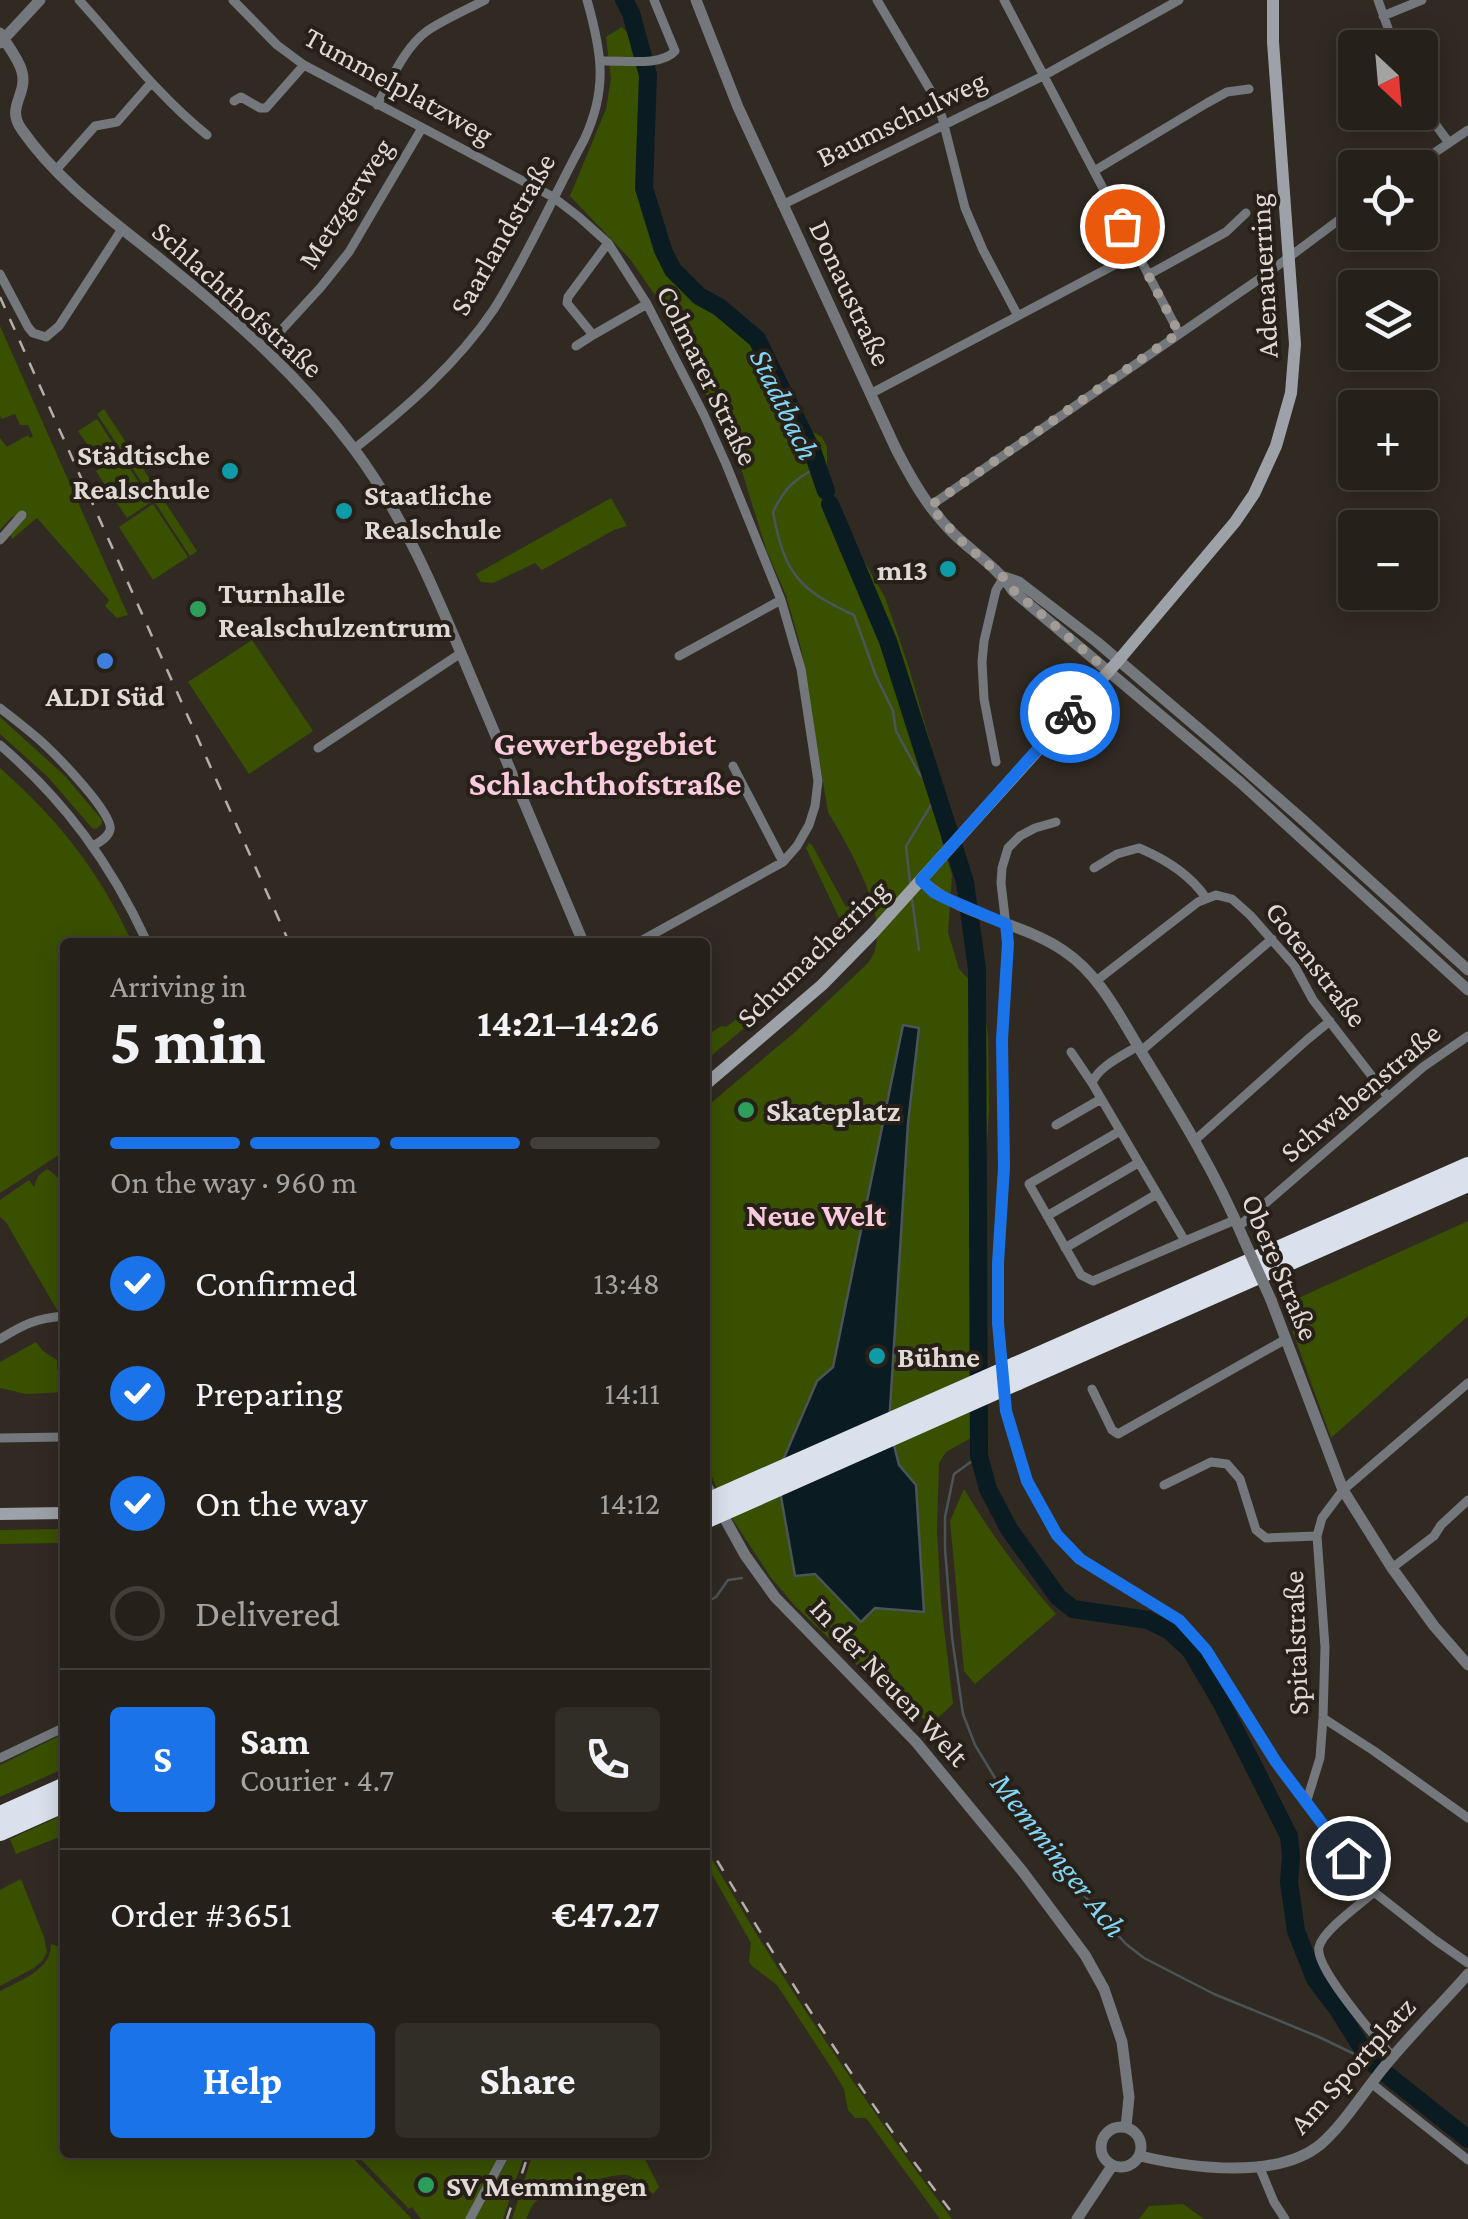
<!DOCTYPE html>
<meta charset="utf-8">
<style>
:root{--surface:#25201a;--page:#312d27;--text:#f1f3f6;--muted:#a3a3a2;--line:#423e39;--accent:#1a73e8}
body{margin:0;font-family:"Crimson Pro",serif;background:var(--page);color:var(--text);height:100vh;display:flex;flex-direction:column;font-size:38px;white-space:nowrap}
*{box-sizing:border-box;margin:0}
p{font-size:32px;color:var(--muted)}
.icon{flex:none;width:55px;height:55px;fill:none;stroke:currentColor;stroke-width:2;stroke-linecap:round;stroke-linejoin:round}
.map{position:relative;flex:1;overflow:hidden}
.details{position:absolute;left:60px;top:938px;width:650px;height:1220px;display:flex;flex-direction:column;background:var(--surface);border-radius:10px;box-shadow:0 5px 25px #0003,0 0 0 2px var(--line)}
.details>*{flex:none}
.needle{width:65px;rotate:154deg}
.controls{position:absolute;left:1338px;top:30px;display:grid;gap:20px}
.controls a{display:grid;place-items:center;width:100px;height:100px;border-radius:10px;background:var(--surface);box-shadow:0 5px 25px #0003,0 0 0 2px var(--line);font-size:50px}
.pin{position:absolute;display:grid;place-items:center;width:85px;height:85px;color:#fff;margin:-42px;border:5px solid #fff;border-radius:50%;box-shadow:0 2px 10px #0007}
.courier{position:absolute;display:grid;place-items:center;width:100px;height:100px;margin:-50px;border:8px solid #1a73e8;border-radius:50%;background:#fff;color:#222;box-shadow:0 2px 12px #0007}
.head em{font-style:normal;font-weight:700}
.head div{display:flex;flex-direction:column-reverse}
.head{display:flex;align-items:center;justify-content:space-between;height:170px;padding:0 50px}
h1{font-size:65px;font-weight:700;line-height:75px}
.bar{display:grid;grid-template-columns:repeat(4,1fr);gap:15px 10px;align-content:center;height:120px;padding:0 50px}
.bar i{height:12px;border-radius:8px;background:var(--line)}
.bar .selected{background:var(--accent)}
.bar p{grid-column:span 4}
.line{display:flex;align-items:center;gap:25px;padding:0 50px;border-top:2px solid var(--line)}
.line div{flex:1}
.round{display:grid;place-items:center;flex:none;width:105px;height:105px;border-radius:10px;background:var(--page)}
ol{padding:0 50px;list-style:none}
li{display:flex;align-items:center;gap:30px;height:110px}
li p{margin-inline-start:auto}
li .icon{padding:10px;border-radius:50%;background:var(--accent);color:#fff;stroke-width:4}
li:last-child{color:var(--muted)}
li i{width:55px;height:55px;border:5px solid var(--line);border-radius:50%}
.action{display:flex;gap:20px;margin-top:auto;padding:20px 50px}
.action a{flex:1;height:115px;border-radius:10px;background:var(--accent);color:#fff;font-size:40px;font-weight:700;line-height:115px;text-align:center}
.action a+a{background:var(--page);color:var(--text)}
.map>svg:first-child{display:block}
</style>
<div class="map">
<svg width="1468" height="2219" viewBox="0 0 1468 2219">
<rect width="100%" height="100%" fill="#312a23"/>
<path fill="#395001" d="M622,27C627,32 634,38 637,45C652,87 638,136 639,179C640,204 662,263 679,281L739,314L758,331L771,352L801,426L822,437L827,447V466L834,508L855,551L865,563L885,597L909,668L945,795L948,816L941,838L952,875L948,932L959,969L972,983L984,1002L988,1038L989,1110L976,1314L982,1359L987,1429L946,1452L939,1463L937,1530L941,1603L953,1704L931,1724L880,1687L796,1607L772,1579L723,1505L705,1458V1108L795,1032L867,964C899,929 848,846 828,812L801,648L786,595L767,552L736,452L657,298L630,259L570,196L606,109L611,79L606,37Z
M0,326L128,615L117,618L105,606L109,600L37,518L12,539L10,535L27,515L24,511L11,518L0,530V438L7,447L28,435L30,438L33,436L28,425H20L15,414L2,419L0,416Z
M104,409L197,551L190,556L97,414Z
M97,419L119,453L101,464L78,431Z
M121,454L151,502L127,518L96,471Z
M611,498L627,526L614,530L542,570L535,563L493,583L481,582L476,574Z
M153,504L188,557L153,580L119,527Z
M252,640L313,731L249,774L188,682Z
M0,717L65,776L102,820V824L96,829L92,828L48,777L0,734Z
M0,768C59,820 99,871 132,942H65V1151L0,1193Z
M809,843L812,845L846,907L858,899L868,916L794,986L705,1061V1037L721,1026L726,1027L772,993L844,928L806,848Z
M47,1169C70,1182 65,1207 65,1231L57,1224L65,1236V1309L57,1310L6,1222L0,1217V1200L29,1180L34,1187L38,1176Z
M1468,1221V1316L1331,1438L1283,1305Z
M36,1342L43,1351L57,1360V1368L61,1379L65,1380V1392L26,1394L0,1388V1362Z
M964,1489C991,1534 1021,1575 1056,1614L975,1684L964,1671L950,1521Z
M65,1529V1543L0,1544V1530Z
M65,1733V1768L0,1797V1765Z
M65,1814V1835L16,1854L10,1839Z
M705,1847C779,1977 863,2100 952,2219H940L866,2118H855L848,2110L844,2089L832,2069L777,1985L752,1966L749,1962L751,1943L705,1862Z
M21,1879L44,1937L47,1952L43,1960L34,1968L0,1986V1890Z
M51,1944L65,1949V2152L348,2153L412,2219H0V1991C20,1980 51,1971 51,1944Z
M355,2153H502L467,2219H421L412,2207L409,2209Z
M511,2153H525L503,2219H474Z
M533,2153H642L659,2187L653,2194C646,2188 636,2177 627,2175C614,2173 550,2191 539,2199C531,2204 530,2211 526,2219H512Z
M1183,2204L1204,2219H1139L1149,2206Z"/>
<path fill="#0b1b22" stroke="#4b5458" stroke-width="2.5" d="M903,1025L919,1028L908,1123L889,1425L899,1465L916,1485L924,1612L875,1608L861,1622L815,1574L795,1576L777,1474L817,1381L833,1367Z"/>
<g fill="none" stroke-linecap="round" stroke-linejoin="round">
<path stroke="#4b5458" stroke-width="2.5" d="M819,466C795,479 785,487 773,512C784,572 798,590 854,615L876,676L893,711L896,731L920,775L931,782
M910,882L906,846L936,797
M912,899L919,950
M979,1456L954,1474L945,1517V1548L952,1637L963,1714L975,1745L1009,1801L1104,1920L1126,1944L1144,1958L1214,1994L1319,2037L1371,2062
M705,1603L716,1597L728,1580L742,1578"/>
<path stroke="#0b1b22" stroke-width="18" d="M624,0L631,13L648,75L644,188L663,250L673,270L699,296L719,307L757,339L813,453L826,491
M830,504L888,641L965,882L977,969L979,1456L988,1489L1009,1529L1058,1597L1073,1609L1148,1620L1170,1631L1191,1651L1221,1702L1289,1836L1291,1857L1289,1882L1296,1931L1315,1979L1337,2008L1371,2062L1468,2139"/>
<path stroke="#74777c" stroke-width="9" d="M79,0C121,46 158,96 207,135
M233,0L277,45L304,65L553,197L579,217L608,243L647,304L704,415L726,464L781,600L801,669L818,781L815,806L809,825L797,846L783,862L639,942
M877,0L935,98L942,117L965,208L983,250L1018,316
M1004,0L1179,333
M1378,0L1395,48
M1383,16L1422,0
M602,61C622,60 661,67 675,51L654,0
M234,101L241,97L260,108H266L304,65
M1420,103L1449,143
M377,105C391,80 404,48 427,31C445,19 466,10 485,0
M1412,168L1468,130
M56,170L95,126L117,122L151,83
M1094,171L1207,103L1227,92L1249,89
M782,205L1043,76L1179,0
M0,274L28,327L33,333L46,337L59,326L122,229
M1148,275L1226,232L1246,213
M593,335L647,304
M576,346L593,335L567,303L568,297L608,243
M265,348L321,287L349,252L422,128
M870,394L1137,253
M354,449C406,408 457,364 494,309C527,257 554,195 584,140C608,89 602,53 587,0
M930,506L1265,275L1355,208
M0,540L22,515
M679,656L781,600
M0,708C14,719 30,731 43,743C56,755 115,815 110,830C108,838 99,842 93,846
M0,745C65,801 111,864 147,942
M318,748L461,653
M996,762L984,699L982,662L984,641L996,590L1004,577
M733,766L783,862
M1094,868L1117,854L1139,848C1165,859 1190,874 1206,898
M1096,981L1198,902L1216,895L1232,899L1250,915L1294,965L1313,1000L1388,1097
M1138,1046C1122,1056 1099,1066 1092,1083L1185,1241L1235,1220
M1141,1051L1272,939
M1071,1052L1092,1083
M1056,1125L1101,1099
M1120,1131L1029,1184L1081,1275L1093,1281L1185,1241
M1194,1141L1308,1039L1330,1021
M1047,1216L1138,1163
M1238,1227L1423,1067L1468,1036
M1065,1248L1157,1194
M0,1339C24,1324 37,1318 65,1316
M1003,1372L998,1323V1263L1004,1167L1003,1012L1008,943L1001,883L1002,868L1008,848L1020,836L1035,828L1056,822
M1004,1387L1006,1411L1027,1481L1057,1535L1081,1559L1179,1620L1207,1650L1276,1762L1374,1892L1435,1940L1468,1963
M1092,1389L1112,1430L1118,1434L1286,1339
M0,1438L65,1437
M1164,1485L1211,1462L1227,1464L1240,1479L1256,1530L1266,1538L1317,1536
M1392,1568L1434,1536L1441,1525L1468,1500
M1323,1718L1374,1751L1468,1818
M0,1758L65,1727
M1307,1800L1320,1758L1323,1718L1325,1647L1317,1536L1322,1518L1343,1490L1468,1383
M1374,1892C1361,1904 1323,1930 1319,1947C1314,1967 1378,2040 1393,2057
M1371,2083L1468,2160
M1259,2166L1274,2202L1285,2219
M470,2219L506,2152"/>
<path stroke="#74777c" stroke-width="11" d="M696,0L738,107L896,449C912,480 929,510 955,535C975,554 998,568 1013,591L1241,783L1468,990
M0,33C7,45 19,59 22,72C28,95 5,107 22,130C61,186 119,225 171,268C238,322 302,379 354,449C407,520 440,603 474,684C511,770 547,856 583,942
M0,43L40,0
M1004,577L1019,582L1097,642L1212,740L1304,821L1468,970
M921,880C961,917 1020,921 1064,951C1100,975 1120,1017 1142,1053C1179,1113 1217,1175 1244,1240
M1271,1300L1343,1490L1392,1568L1434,1626L1468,1665
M705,1483L745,1555L775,1597L916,1742L1023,1872L1085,1955L1104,1989L1122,2042L1129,2097L1126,2127
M1101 2147a20 20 0 1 1 40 0a20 20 0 1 1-40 0Z
M1140,2156C1191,2168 1278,2180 1321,2144C1345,2123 1364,2091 1385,2066C1411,2034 1441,2005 1468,1974
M1077,2219L1112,2166"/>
<path stroke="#9da2a9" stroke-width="12" d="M705,1085L822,985L873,933L1118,661L1235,522L1254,494L1276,446L1291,393L1295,344L1273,42V0
M0,1514L65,1513"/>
<path stroke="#dae1ec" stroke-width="18" d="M1015,1366L1468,1166
M1018,1381L1468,1183
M0,1815L65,1786
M0,1832L65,1803"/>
<path stroke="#b5afaa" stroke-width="2.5" stroke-dasharray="12 12" stroke-linecap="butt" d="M0,297L289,942
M705,1840C782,1971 864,2099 957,2219
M507,2219L529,2152"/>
<path stroke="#74777c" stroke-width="11" d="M1244,1240L1271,1300"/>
<path stroke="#dae1ec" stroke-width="18" d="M705,1503L1015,1366
M705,1520L1018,1381"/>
</g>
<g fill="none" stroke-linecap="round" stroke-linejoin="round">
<path stroke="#a29c97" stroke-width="10" stroke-dasharray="0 18" d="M1070,713L1108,671L1013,590L1004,578L958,538L930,506L1179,333L1122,226"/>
<path stroke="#1a73e8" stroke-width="12" d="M1070,713L921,880L935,893L945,898L1006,924L1008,943L1002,1040L1004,1167L998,1263V1323L1006,1411L1027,1481L1057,1535L1080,1559L1179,1620L1206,1650L1276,1762L1348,1858"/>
</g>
<g fill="#0f9aa8" stroke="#272019" stroke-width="4">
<circle cx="230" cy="471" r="10"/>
<circle cx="344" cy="511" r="10"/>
<circle cx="948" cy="569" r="10"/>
<circle cx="877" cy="1356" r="10"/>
</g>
<g fill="#2e9e5b" stroke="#272019" stroke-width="4">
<circle cx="198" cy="609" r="10"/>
<circle cx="746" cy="1110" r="10"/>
<circle cx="426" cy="2185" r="10"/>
</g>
<circle fill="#3f7fe0" stroke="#272019" stroke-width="4" cx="105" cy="661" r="10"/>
<g text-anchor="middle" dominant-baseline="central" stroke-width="8" stroke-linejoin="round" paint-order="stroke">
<g font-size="30" fill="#dfdad5" stroke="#272019">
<text transform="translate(399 85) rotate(29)">Tummelplatzweg</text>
<text transform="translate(901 118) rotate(-26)">Baumschulweg</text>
<text transform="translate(345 203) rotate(-57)">Metzgerweg</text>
<text transform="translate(502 234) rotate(-60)">Saarlandstraße</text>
<text transform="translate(1263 276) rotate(-93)">Adenauerring</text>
<text transform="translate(851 293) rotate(65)">Donaustraße</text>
<text transform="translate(238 299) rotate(42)">Schlachthofstraße</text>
<text transform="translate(708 375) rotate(64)">Colmarer Straße</text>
<text transform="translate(812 953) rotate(-44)">Schumacherring</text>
<text transform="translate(1317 964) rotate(53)">Gotenstraße</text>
<text transform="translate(1360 1092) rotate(-40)">Schwabenstraße</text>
<text transform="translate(1281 1267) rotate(67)">Obere Straße</text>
<text transform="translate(1295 1643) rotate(-92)">Spitalstraße</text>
<text transform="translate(890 1682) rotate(47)">In der Neuen Welt</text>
<text transform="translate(1352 2065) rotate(-48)">Am Sportplatz</text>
</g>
<g font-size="30" font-weight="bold" fill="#dfdad5" stroke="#272019" text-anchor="start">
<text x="210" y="454" text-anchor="end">Städtische<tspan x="210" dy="34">Realschule</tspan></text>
<text x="364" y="494">Staatliche<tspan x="364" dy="34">Realschule</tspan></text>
<text x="928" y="569" text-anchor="end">m13</text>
<text x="218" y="592">Turnhalle<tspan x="218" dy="34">Realschulzentrum</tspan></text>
<text x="105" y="695" text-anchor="middle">ALDI Süd</text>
<text x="766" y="1110">Skateplatz</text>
<text x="897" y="1356">Bühne</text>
<text x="446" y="2185">SV Memmingen</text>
</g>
<g font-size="32" font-style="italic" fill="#82d7f8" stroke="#272019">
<text transform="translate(785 404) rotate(64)">Stadtbach</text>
<text transform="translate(1059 1855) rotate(52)">Memminger Ach</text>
</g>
<g font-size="32" font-weight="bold" fill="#facade" stroke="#272019">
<text x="816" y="1215">Neue Welt</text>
</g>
<g font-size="35" font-weight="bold" fill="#facade" stroke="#272019">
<text x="605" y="743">Gewerbegebiet<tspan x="605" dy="40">Schlachthofstraße</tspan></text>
</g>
</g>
</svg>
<div class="controls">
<a><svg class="needle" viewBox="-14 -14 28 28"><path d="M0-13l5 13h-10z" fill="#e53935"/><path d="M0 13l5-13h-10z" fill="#a3a3a2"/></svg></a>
<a><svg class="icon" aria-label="locate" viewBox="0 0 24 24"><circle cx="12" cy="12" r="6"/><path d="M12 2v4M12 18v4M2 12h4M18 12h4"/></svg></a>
<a><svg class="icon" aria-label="layers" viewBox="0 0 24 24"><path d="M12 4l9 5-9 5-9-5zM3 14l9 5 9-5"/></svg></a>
<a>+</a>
<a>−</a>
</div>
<div class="pin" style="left:1122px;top:226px;background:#ea580c"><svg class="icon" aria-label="bag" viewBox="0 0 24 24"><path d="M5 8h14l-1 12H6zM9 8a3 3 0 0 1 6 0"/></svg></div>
<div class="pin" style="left:1348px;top:1858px;background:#1f2937"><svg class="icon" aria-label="home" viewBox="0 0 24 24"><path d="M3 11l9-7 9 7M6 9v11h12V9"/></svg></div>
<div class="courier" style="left:1070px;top:713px"><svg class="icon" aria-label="bike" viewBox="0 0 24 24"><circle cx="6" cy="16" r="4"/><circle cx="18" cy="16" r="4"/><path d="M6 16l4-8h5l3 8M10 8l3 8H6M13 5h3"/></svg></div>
<section class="details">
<div class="head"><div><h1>5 min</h1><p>Arriving in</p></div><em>14:21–14:26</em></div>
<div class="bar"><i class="selected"></i><i class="selected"></i><i class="selected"></i><i></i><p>On the way · 960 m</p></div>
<ol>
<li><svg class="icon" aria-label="check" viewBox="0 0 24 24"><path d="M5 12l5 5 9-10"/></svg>Confirmed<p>13:48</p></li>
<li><svg class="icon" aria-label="check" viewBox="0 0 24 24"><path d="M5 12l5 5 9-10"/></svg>Preparing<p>14:11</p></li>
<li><svg class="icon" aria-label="check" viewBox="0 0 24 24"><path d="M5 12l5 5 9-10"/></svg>On the way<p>14:12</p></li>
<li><i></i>Delivered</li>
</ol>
<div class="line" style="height:180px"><b class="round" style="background:var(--accent);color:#fff">S</b><div><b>Sam</b><p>Courier · 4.7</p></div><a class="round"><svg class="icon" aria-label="phone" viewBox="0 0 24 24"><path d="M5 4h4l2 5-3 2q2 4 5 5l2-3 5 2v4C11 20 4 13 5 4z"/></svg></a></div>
<div class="line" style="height:130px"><div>Order #3651</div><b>€47.27</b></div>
<div class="action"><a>Help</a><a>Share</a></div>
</section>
</div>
